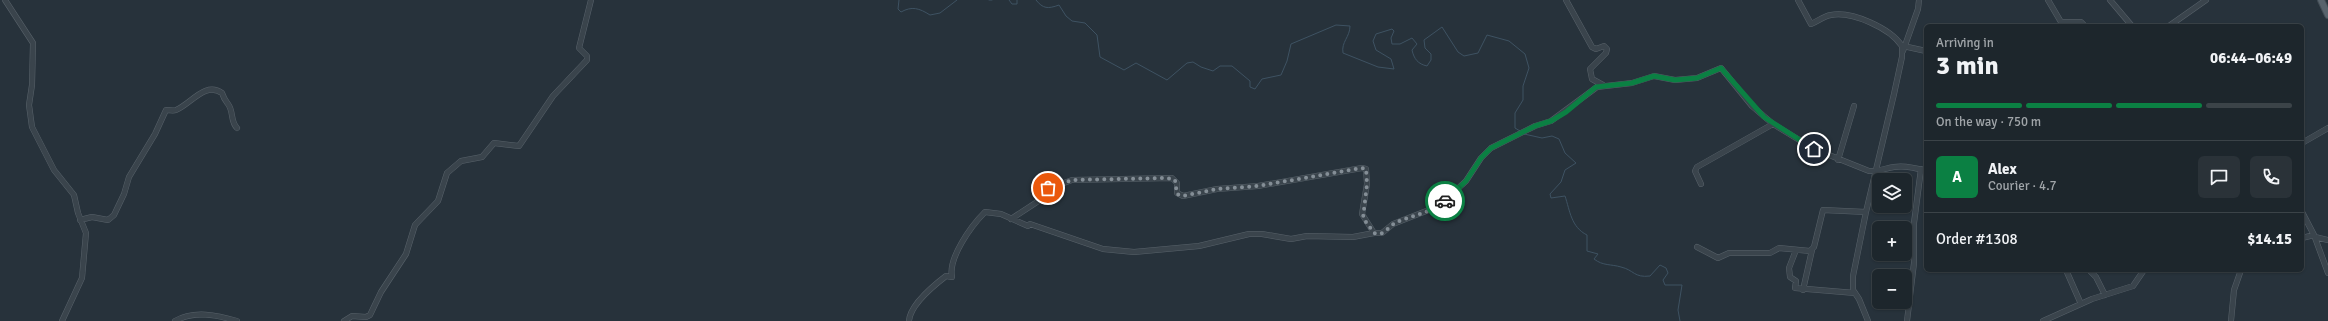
<!DOCTYPE html>
<meta charset="utf-8">
<style>
:root{--surface:#1d262c;--page:#2a3238;--text:#f1f3f6;--muted:#a0a5a9;--line:#3b4348;--accent:#0b8043}
body{margin:0;font-family:Signika,sans-serif;background:var(--page);color:var(--text);height:100vh;display:flex;flex-direction:column;font-size:15px;white-space:nowrap}
*{box-sizing:border-box;margin:0}
p{font-size:13px;color:var(--muted)}
.icon{flex:none;width:22px;height:22px;fill:none;stroke:currentColor;stroke-width:2;stroke-linecap:round;stroke-linejoin:round}
.map{position:relative;flex:1;overflow:hidden}
.panel{position:absolute;left:1924px;top:24px;width:380px;height:248px;display:flex;flex-direction:column;background:var(--surface);border-radius:6px;box-shadow:0 1px 3px #0004,0 0 0 1px var(--line)}
.panel>*{flex:none}
.tools{position:absolute;left:1872px;top:173px;display:grid;gap:8px}
.tools a{display:grid;place-items:center;width:40px;height:40px;border-radius:6px;background:var(--surface);box-shadow:0 1px 3px #0004,0 0 0 1px var(--line);font-size:20px}
.pin{position:absolute;display:grid;place-items:center;width:34px;height:34px;color:#fff;margin:-17px;border:2px solid #fff;border-radius:50%;box-shadow:0 1px 4px #0007}
.courier{position:absolute;display:grid;place-items:center;width:40px;height:40px;margin:-20px;border:3px solid #0b8043;border-radius:50%;background:#fff;color:#222;box-shadow:0 1px 5px #0007}
.headline em{font-style:normal;font-weight:700}
.headline div{display:flex;flex-direction:column-reverse}
.headline{display:flex;align-items:center;justify-content:space-between;height:68px;padding:0 12px}
h1{font-size:26px;font-weight:700;line-height:30px}
.bar{display:grid;grid-template-columns:repeat(4,1fr);gap:6px 4px;align-content:center;height:48px;padding:0 12px}
.bar i{height:5px;border-radius:3px;background:var(--line)}
.bar .active{background:var(--accent)}
.bar p{grid-column:span 4}
.line{display:flex;align-items:center;gap:10px;padding:0 12px;border-top:1px solid var(--line)}
.line div{flex:1}
.round{display:grid;place-items:center;flex:none;width:42px;height:42px;border-radius:6px;background:var(--page)}
.map>svg:first-child{display:block}
</style>
<div class="map">
<svg width="2328" height="321" viewBox="0 0 2328 321">
<rect width="100%" height="100%" fill="#27323b"/>
<g fill="none" stroke-linecap="round" stroke-linejoin="round">
<path stroke="#3e5262" stroke-width="1" d="M899,0L898,9L901,12C912,6 919,8 930,15L940,13L957,0
M989,0H992
M1009,0L1012,4H1017V0
M1036,0C1043,9 1048,9 1059,5L1066,16L1072,21L1085,23L1097,35L1100,57L1124,70L1136,63L1167,80L1187,63L1193,62L1201,67L1213,71L1220,66H1232L1250,81V87L1255,89L1262,79L1281,75L1287,61L1291,44L1336,25L1350,26C1350,37 1341,42 1343,53L1378,67L1394,69L1391,59L1376,50L1373,41L1376,34L1392,29L1394,31L1391,38L1392,44H1400L1412,38L1417,44L1412,50C1414,59 1418,64 1427,66L1431,60V54L1425,48L1424,40L1442,27L1458,52L1464,56L1478,53L1487,35L1509,41L1525,54L1529,68L1523,86V100L1515,113V128L1520,131
M1524,134L1542,138L1552,136L1559,139L1565,153L1576,163L1565,170L1561,182L1550,194L1551,198L1565,196C1570,211 1571,227 1587,235V251L1598,254L1594,259C1603,266 1611,264 1621,267C1634,270 1634,278 1650,276L1660,265L1666,268L1668,273L1663,280L1665,285H1682L1678,310L1680,321"/>
<g stroke="#58626a" stroke-width="6">
<path id="minor" d="M5,0L33,43L32,85L29,105L32,127L54,170L74,195L78,213L86,233L82,278L62,321
M1566,0L1592,47L1596,49L1604,46L1607,49L1606,53L1590,69L1592,79L1603,85
M1798,0L1811,24C1818,21 1824,16 1831,15C1852,11 1890,28 1902,46V57L1894,94L1866,212L1853,276V290L1859,299L1868,321
M2048,0L2061,22H2081L2085,26
M2110,0L2132,26
M2169,26L2206,0
M1903,46L1926,51
M1903,51L1918,9L1919,0
M2302,143L2328,128
M1838,160L1854,106
M1701,184L1695,171L1697,167L1773,124
M2302,212L2314,235L2328,273
M1011,219L1037,202L1045,190L1072,180L1172,178L1177,183V193L1183,196L1217,189L1258,186L1362,168L1366,169L1367,184L1362,214L1374,233
M80,220L92,217L108,220L114,215L124,194L129,177L155,134L166,110C170,110 173,111 176,110C191,104 205,81 222,93C224,99 225,100 228,104C234,112 230,121 237,128
M2315,237L2328,240
M2302,238L2314,235
M1697,247L1718,258L1729,253H1770L1779,248L1810,251L1814,247L1823,210L1866,212
M1796,250L1789,268L1790,277L1796,281L1795,288L1855,293
M2066,270L2081,304
M2089,270L2096,277L2105,295
M1803,290L1812,250
M175,321C194,310 217,315 237,321
M344,321L352,316L366,317L370,315L381,292L406,254L415,225L438,201L447,173L461,161L482,157L494,143L519,146L553,96L587,60V56L579,48L591,0
M909,321C910,305 933,286 946,276L952,277C948,258 971,226 985,212L1001,214L1028,226L1030,224L1103,249L1134,252L1199,246L1249,234H1262L1291,239L1307,236L1353,237L1374,233H1382L1393,224L1439,206L1466,181L1481,158L1491,148L1535,126L1551,121L1597,87L1632,83L1654,76L1675,80L1697,78L1721,68L1752,106L1773,124L1814,149L1869,171C1879,172 1885,168 1894,167C1905,165 1916,168 1926,171
M1907,321L1914,263V223L1921,169
M2043,321L2092,299L2133,286L2144,270
M2231,321L2234,290L2241,270"/>
</g>
<g stroke="#434d55" stroke-width="8">
<path id="major" d="M2321,0L2328,15"/>
</g>
<use href="#minor" stroke="#3a444c" stroke-width="5"/>
<use href="#major" stroke="#58636c" stroke-width="6"/>
</g>
<g fill="none" stroke-linecap="round" stroke-linejoin="round">
<path stroke="#848e96" stroke-width="4" stroke-dasharray="0 7.2" d="M1048,188L1072,180L1167,178L1175,180L1177,194L1183,196L1217,189L1258,186L1362,168L1366,169L1367,184L1363,218L1374,233L1380,234C1386,232 1390,226 1395,223C1412,215 1431,213 1445,201"/>
<path stroke="#0b8043" stroke-width="5" d="M1445,201L1466,181L1481,158L1491,148L1535,126L1551,121L1566,112L1596,87L1632,83L1654,76L1675,80L1697,78L1721,68L1764,117L1814,149"/>
</g>
</svg>
<div class="tools">
<a><svg class="icon" aria-label="layers" viewBox="0 0 24 24"><path d="M12 4l9 5-9 5-9-5zM3 14l9 5 9-5"/></svg></a>
<a>+</a>
<a>−</a>
</div>
<div class="pin" style="left:1048px;top:188px;background:#ea580c"><svg class="icon" aria-label="bag" viewBox="0 0 24 24"><path d="M5 8h14l-1 12H6zM9 8a3 3 0 0 1 6 0"/></svg></div>
<div class="pin" style="left:1814px;top:149px;background:#1f2937"><svg class="icon" aria-label="home" viewBox="0 0 24 24"><path d="M3 11l9-7 9 7M6 9v11h12V9"/></svg></div>
<div class="courier" style="left:1445px;top:201px"><svg class="icon" aria-label="car" viewBox="0 0 24 24"><path d="M5 17H2v-5l4-1 3-4h7l3 4 3 1v5h-3M9 17h6M6 11h13"/><circle cx="7" cy="17" r="2"/><circle cx="17" cy="17" r="2"/></svg></div>
<section class="panel">
<div class="headline"><div><h1>3 min</h1><p>Arriving in</p></div><em>06:44–06:49</em></div>
<div class="bar"><i class="active"></i><i class="active"></i><i class="active"></i><i></i><p>On the way · 750 m</p></div>
<div class="line" style="height:72px"><b class="round" style="background:var(--accent);color:#fff">A</b><div><b>Alex</b><p>Courier · 4.7</p></div><a class="round"><svg class="icon" aria-label="chat" viewBox="0 0 24 24"><path d="M4 5h16v11H9l-5 4z"/></svg></a><a class="round"><svg class="icon" aria-label="phone" viewBox="0 0 24 24"><path d="M5 4h4l2 5-3 2q2 4 5 5l2-3 5 2v4C11 20 4 13 5 4z"/></svg></a></div>
<div class="line" style="height:52px"><div>Order #1308</div><b>$14.15</b></div>
</section>
</div>
